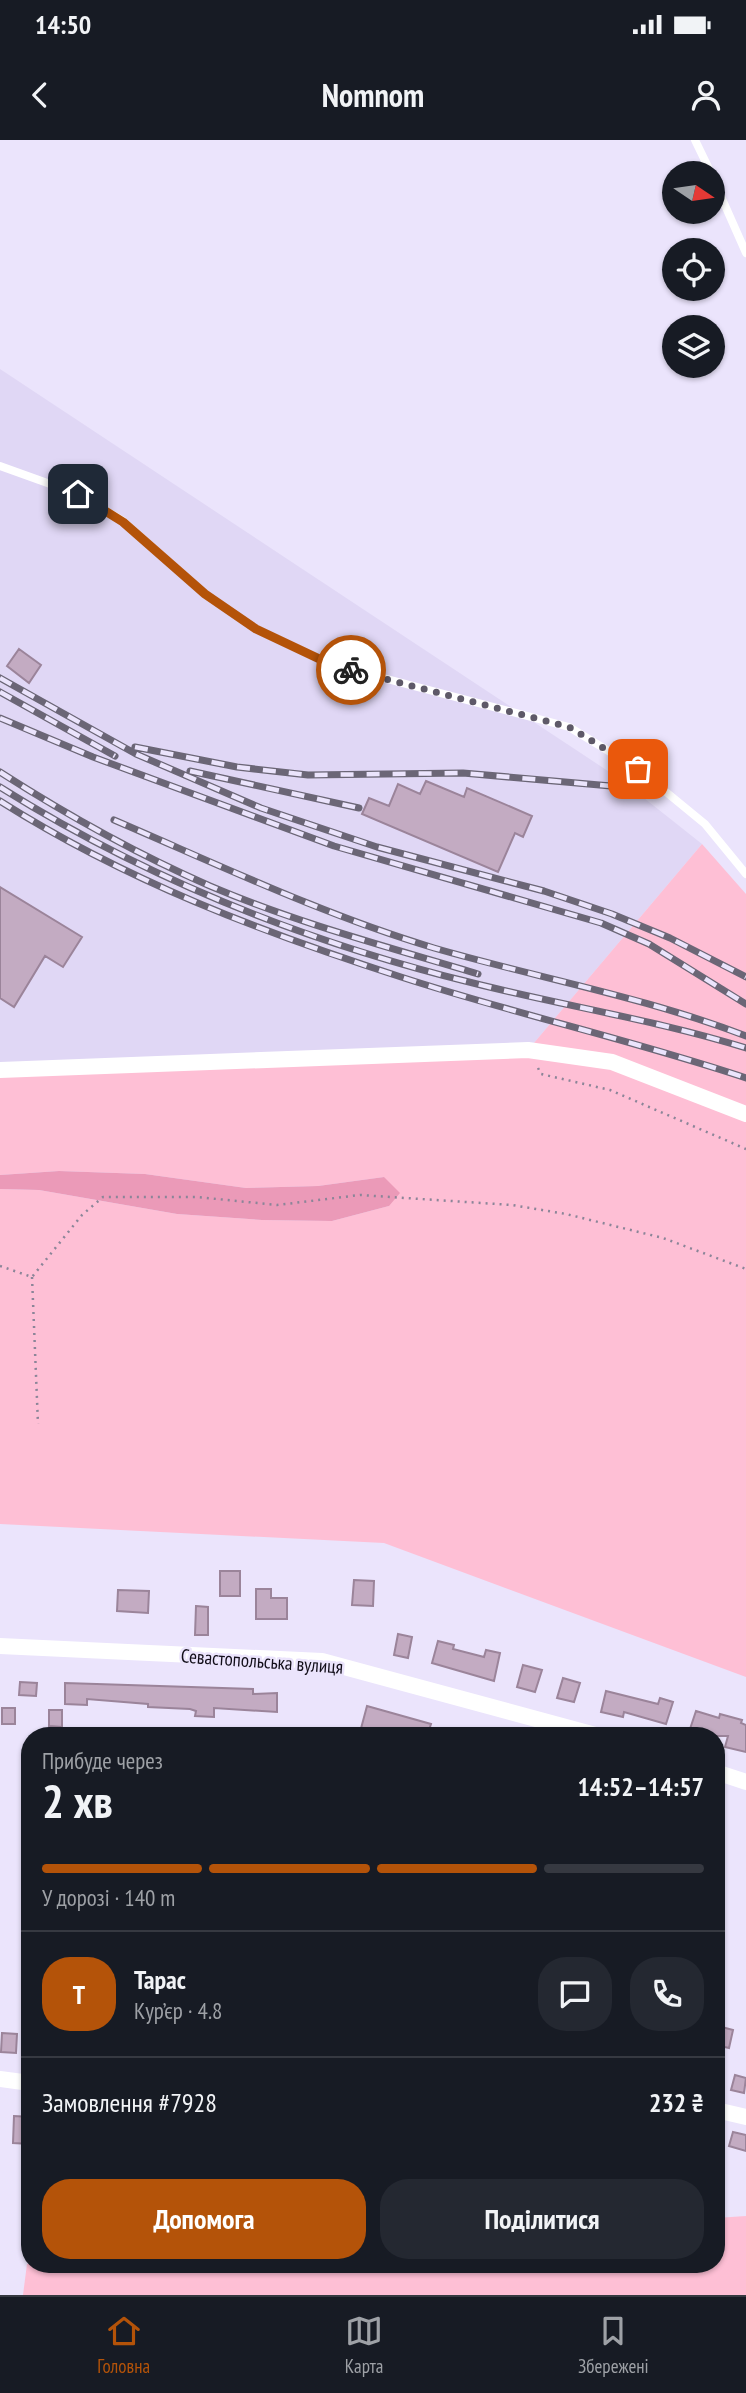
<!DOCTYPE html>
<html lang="uk">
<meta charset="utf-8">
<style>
:root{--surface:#171b24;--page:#242831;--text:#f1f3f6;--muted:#9ea1a6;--line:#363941;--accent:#b45309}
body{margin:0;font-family:"PT Sans Narrow",sans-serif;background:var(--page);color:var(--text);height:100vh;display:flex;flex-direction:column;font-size:26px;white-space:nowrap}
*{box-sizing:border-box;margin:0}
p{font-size:23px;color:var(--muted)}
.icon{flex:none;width:38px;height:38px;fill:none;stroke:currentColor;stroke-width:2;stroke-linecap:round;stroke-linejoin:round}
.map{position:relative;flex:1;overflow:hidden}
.details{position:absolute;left:21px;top:1587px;width:704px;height:546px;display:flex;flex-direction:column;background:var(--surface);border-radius:28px;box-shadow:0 2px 5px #0004}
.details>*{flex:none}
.needle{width:46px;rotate:103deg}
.fabs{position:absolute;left:662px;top:21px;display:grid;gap:14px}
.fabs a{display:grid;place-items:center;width:63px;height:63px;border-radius:50%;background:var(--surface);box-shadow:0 2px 5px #0004;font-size:35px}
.pin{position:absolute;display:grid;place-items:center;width:60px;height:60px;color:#fff;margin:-30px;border-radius:14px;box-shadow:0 4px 10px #0006}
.courier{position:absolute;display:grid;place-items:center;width:70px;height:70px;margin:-35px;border:5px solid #b45309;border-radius:50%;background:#fff;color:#222;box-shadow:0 2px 9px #0007}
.headline em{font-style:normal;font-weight:700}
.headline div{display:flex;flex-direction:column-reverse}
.headline{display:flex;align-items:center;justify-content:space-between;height:119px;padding:0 21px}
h1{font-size:46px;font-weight:700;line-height:52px}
.bar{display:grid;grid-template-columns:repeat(4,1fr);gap:10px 7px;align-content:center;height:84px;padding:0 21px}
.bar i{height:9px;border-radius:5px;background:var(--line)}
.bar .selected{background:var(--accent)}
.bar p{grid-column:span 4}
.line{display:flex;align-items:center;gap:18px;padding:0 21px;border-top:2px solid var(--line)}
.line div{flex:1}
.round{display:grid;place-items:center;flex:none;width:74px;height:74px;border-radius:28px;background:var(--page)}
.primary-button{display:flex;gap:14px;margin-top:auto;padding:14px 21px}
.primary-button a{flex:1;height:80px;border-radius:28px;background:var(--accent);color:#fff;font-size:28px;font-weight:700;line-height:80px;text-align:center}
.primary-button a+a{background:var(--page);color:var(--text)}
.status{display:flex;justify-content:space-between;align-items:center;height:49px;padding:0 35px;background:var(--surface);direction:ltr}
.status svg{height:19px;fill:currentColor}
header{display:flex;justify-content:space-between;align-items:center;height:91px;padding:0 21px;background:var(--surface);font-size:32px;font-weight:700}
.tabs{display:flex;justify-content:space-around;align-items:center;height:98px;border-top:2px solid var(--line);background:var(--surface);font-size:19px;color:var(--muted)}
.tabs a{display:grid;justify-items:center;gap:4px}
.tabs .selected{color:var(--accent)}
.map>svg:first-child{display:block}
</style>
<div class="status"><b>14:50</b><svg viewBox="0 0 49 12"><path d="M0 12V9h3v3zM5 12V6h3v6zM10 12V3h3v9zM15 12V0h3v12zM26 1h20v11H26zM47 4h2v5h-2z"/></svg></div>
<header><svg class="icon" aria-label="back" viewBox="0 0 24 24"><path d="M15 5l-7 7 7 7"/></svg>Nomnom<svg class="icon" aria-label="person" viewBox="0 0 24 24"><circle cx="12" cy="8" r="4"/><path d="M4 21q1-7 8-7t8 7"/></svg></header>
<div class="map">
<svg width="746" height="2155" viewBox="0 0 746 2155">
<rect width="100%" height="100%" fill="#ebe4fc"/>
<path fill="#e0d7f5" d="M0,229L620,639L702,704L528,910L0,929Z"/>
<path fill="#febfd5" d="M702,704L746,754V1537L384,1403L0,1384V1049L39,1050L177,1074L262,1080L332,1081L389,1066L384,1037L318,1046L246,1048L145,1034L59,1031L0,1035V930L528,910Z
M746,2076V2155H23L27,2124H716V2078Z"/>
<path fill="#eb9ab8" d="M59,1031L145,1034L246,1048L318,1046L384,1037L400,1053L389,1066L332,1081L262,1080L177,1074L39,1050L0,1049V1035Z"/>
<path fill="#c3abc2" stroke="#9b849a" stroke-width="2" d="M19,509L41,525L29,543L7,526Z
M426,641L464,657L467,648L532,676L523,697L515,693L498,732L362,674L369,658L389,666L398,644L420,654Z
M0,747L82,797L63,827L45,816L14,867L0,858Z
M220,1431H240V1456H220Z
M354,1440L374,1441L373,1466L352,1465Z
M256,1449H271V1458H287V1479H256Z
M118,1450L149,1451L148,1473L117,1471Z
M196,1466L208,1467V1495H195Z
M398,1494L412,1497L408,1518L394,1515Z
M438,1501L454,1505L453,1509L484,1517L486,1510L500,1513L494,1541L432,1523Z
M523,1525L542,1530L535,1552L517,1547Z
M563,1538L580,1543L574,1562L557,1558Z
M20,1542L37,1543L36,1556L19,1555Z
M65,1543L253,1549V1554L277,1553V1572L214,1568V1577L195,1576L196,1571L190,1569L148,1567V1564L87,1559V1565L65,1564Z
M606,1551L658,1564L660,1558L673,1562L666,1584L624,1572L623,1577L601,1572Z
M367,1566L431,1584L427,1596H359Z
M2,1568H15V1584H2Z
M49,1570H62V1587L49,1586Z
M696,1571L719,1578L720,1574L742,1580L741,1583L746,1585V1612L725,1607L728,1596H702L689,1592Z
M718,1886L733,1890L729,1908L716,1905Z
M2,1893L17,1894L16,1913L1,1912Z
M735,1935L746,1938L744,1953L731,1950Z
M14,1976L30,1977V2004L13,2003Z
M733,1992L746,1995V2011L729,2006Z"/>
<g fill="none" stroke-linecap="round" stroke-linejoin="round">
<path stroke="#8b8598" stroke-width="2.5" stroke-dasharray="2 5" stroke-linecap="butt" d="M538,928L541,934L610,950L746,1009
M0,1126L32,1137L82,1075L103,1057H197L277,1065L360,1055L512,1065L566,1074L663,1098L746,1129
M32,1137L38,1284"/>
<path stroke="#fff" stroke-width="8" d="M695,0L711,33
M712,36L746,113
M0,326L78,354L123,381L205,454L256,489L330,524L569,587L638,629L705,684L746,734"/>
<path stroke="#fff" stroke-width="16" d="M0,930L528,910L612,922L746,974
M0,1506L322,1521L599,1596
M716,1632L746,1642
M0,1939L30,1943
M716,1970L746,1977"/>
<g stroke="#6b6676" stroke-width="7">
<path id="rail" d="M0,538L136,614L261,668L377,707L544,751L612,774L670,798L746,837
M0,552L115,616
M0,578L93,617L334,706L601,783L649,804L746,864
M135,607L237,627L308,635L463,633L611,646
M190,631L359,668
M0,632C67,675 137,714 210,746C297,783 388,807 478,834
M0,647C145,738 306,802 473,843C564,866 656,880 746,908
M0,661C125,740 261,792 401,837C515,874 632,900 746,938
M114,680C219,725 324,775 434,808C538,838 645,857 746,896"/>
</g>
<use href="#rail" stroke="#ebe4fc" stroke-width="4.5" stroke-dasharray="13" stroke-linecap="butt"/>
</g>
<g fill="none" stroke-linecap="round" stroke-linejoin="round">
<path stroke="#5e5968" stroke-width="7" stroke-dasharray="0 12.6" d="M351,530L569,587L638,629"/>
<path stroke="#b45309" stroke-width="9" d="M78,354L123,382L205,454L256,489L330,524L351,530"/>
</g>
<g text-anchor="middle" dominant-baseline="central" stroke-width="5" stroke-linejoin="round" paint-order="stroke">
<g font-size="19" fill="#120e19" stroke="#ebe4fc">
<text transform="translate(262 1521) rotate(4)">Севастопольська вулиця</text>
</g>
</g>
</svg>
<div class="fabs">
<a><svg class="needle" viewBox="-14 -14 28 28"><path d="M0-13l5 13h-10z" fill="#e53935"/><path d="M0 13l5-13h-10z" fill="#9ea1a6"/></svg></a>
<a><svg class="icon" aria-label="locate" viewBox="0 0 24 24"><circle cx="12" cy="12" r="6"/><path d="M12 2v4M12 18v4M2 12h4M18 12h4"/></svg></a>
<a><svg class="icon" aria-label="layers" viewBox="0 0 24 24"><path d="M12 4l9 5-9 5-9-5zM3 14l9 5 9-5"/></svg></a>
</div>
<div class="pin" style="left:638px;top:629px;background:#ea580c"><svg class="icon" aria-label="bag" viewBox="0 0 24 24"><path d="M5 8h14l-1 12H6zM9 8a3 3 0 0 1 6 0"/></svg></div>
<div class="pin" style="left:78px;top:354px;background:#1f2937"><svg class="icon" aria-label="home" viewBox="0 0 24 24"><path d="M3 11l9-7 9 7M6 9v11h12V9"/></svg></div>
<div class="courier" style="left:351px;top:530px"><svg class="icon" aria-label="bike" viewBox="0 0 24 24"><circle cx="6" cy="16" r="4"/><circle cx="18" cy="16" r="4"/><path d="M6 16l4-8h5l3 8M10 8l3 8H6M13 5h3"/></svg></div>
<section class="details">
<div class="headline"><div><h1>2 хв</h1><p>Прибуде через</p></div><em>14:52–14:57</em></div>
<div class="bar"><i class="selected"></i><i class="selected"></i><i class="selected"></i><i></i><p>У дорозі · 140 m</p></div>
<div class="line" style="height:126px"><b class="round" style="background:var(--accent);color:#fff">Т</b><div><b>Тарас</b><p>Кур’єр · 4.8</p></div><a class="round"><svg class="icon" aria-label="chat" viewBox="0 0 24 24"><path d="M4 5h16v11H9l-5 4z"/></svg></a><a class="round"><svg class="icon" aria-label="phone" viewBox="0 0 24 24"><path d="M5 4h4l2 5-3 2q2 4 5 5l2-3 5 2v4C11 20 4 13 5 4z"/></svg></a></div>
<div class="line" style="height:91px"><div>Замовлення #7928</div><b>232 ₴</b></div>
<div class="primary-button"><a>Допомога</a><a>Поділитися</a></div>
</section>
</div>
<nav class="tabs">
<a class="selected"><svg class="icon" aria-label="home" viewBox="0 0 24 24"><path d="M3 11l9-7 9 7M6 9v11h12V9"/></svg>Головна</a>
<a><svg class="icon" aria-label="map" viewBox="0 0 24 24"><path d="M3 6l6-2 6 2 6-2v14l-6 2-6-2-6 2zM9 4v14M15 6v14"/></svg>Карта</a>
<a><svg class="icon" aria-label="saved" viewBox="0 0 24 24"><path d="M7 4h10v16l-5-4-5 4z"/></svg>Збережені</a>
</nav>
